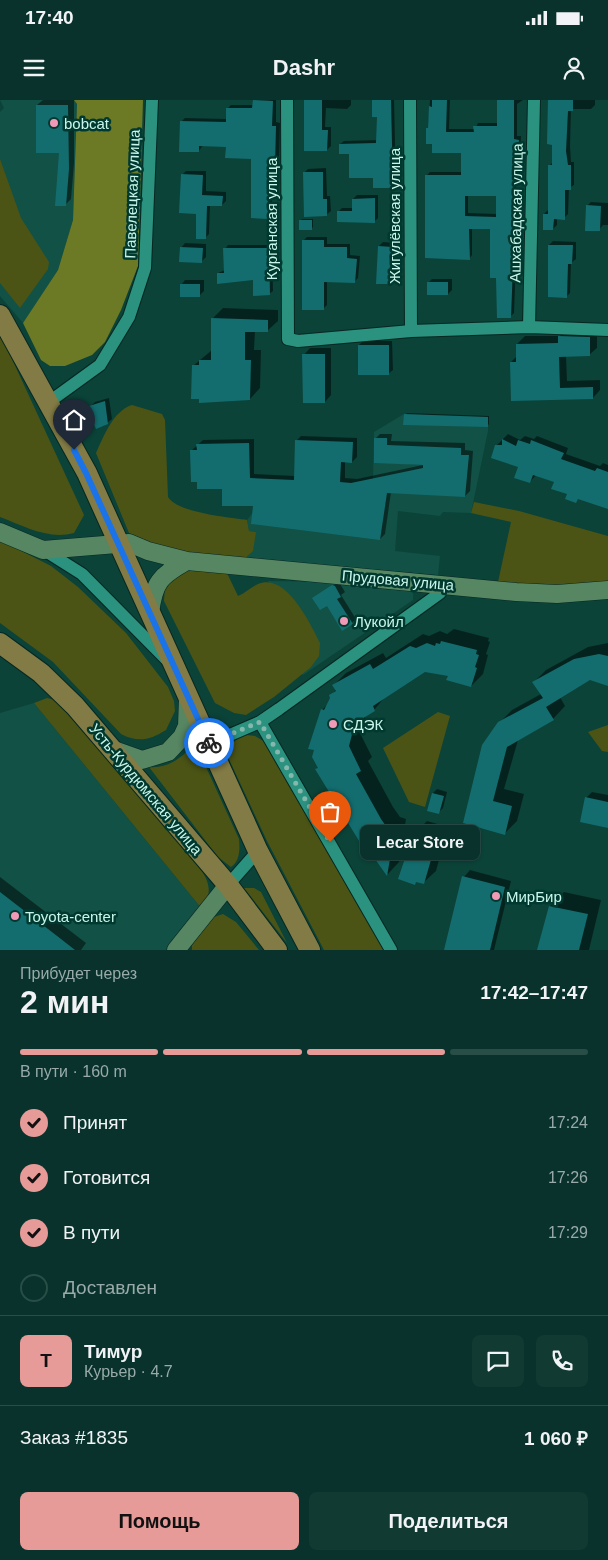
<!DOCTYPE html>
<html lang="ru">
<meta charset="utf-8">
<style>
:root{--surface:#08322b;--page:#113a33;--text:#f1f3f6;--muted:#98aaa9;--line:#294d47;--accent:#e69b98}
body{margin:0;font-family:Helvetica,sans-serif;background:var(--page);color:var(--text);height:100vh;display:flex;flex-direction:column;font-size:19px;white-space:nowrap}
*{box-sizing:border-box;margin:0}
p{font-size:16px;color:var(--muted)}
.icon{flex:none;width:28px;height:28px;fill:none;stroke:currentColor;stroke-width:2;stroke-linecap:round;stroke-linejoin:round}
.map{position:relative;height:850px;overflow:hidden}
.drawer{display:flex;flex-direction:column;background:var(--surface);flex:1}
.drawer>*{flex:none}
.pin{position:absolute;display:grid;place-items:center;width:42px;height:42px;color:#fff;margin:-51px -21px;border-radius:50% 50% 50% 0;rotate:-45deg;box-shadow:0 0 5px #0007}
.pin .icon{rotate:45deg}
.courier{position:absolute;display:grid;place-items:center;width:50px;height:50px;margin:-25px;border:4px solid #1a73e8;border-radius:50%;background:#fff;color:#222;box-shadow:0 1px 6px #0007}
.bubble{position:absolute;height:35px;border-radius:8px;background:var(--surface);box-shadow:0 1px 4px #0004,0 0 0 1px var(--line);font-size:16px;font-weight:700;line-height:35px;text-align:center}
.headline em{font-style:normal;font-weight:700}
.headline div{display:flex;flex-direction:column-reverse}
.headline{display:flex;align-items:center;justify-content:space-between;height:85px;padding:0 20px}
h1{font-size:32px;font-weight:700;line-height:38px}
.bar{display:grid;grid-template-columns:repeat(4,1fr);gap:8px 5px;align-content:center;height:60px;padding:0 20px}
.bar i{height:6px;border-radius:4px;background:var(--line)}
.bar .active{background:var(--accent)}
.bar p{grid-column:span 4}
.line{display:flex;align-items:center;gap:12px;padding:0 20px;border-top:1px solid var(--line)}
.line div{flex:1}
.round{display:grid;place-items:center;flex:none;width:52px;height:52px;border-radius:8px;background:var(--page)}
ol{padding:0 20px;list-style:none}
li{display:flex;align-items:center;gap:15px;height:55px}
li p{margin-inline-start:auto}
li .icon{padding:5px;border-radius:50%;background:var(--accent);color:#111;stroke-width:4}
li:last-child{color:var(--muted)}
li i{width:28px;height:28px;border:2px solid var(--line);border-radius:50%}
.button{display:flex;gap:10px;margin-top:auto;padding:10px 20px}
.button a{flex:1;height:58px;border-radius:8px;background:var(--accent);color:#111;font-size:20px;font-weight:700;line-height:58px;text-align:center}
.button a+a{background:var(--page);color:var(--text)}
.status{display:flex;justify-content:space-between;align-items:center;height:35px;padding:0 25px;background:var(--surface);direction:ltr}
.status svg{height:14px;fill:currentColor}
header{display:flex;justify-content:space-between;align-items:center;height:65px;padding:0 20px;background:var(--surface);font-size:22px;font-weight:700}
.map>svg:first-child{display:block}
</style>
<div class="status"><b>17:40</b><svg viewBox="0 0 49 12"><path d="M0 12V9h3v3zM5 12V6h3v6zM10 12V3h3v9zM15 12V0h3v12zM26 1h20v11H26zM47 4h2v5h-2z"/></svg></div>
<header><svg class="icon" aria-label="menu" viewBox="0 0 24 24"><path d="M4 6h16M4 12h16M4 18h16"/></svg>Dashr<svg class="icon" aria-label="person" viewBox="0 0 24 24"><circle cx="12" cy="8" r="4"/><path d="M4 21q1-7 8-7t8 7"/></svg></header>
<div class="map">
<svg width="608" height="850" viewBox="0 0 608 850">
<rect width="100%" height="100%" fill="#0b4339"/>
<path fill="#125146" d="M0,0H74L77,4L73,120L58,170L23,223L0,196V12L4,8Z
M404,314L488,317V331L471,413L443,412L440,416L398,411L395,451L440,456L438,475L244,459L256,432L249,431L247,420L261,402V379L354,383L373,379L374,332Z
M268,481L402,483L407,485L413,493V500L303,575Z
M34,603L202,809L169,850H0V613Z"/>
<path fill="#4b5415" d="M0,59L21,118L49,162L48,169L20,208L0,183Z
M0,233L84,415L74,433C48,440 24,426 0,417Z
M132,305L162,314L165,320L168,397C178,413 228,417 247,420L249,431L256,432L253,451L244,459L176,453L129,433L96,353C104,336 113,311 132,305Z
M474,402L519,411L608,436V482L557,486L498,482L511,422L471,413Z
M0,440L51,466L78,487L126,533L168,587L174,601L175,611L166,630C150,640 138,643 121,634L53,562L0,523Z
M186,466L226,471L238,496C245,493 251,487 258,484C286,472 310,523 320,543L319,556L311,567L274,597L246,615L234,613L215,603L164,501L165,485Z
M47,598L55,600L92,638L202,771C211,786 211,794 202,809L34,603Z
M438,612L450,616L425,707L409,702L383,648Z
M608,625V652L602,651L588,632Z
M247,635L255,636L270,645L386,850H324L267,741L228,657C229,645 235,638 247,635Z
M195,643L239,739C240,749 240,761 231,767L218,757L149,667C168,669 183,657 195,643Z
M244,788H254L261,792L287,843Z
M223,814L236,822L259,850H192V845L214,817Z"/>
<path fill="#6c7925" d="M74,0H143L138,166L121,210L105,242L92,255L65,266H50L41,260L23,223L58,170L73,120L77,4Z"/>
<path fill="#0007" fill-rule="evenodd" d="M43,0H74V63L71,99L65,105L61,52L37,5Z
M276,0V22L280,23L279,62L272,66V114L268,117L253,57L227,46L203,45L199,51L181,22L185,18L227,19V9L231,5H254L255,0Z
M305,0H351V5L347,9L326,8L325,27H331V46L327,50Z
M375,0H394L396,83L392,87L374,77L340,44L344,41L378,40V16Z
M430,0H450L449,29H475L478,23H499V0H523L517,4V36H521L520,62L516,66V97L517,121H523V134L517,137L514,213L510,217L497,177L491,128H472V155L469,159L427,75L430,72H462L463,52L427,43ZM468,95H497V114L468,113Z
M549,0H595V5L591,9H571L570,46L571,62H574V85L569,88L568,114L564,118H557V125L553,129L544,114L548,110L549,66L553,62Z
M326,68L327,96H330L331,111L326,115L304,73L308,69Z
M186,71H206V91L226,92V101L222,105H210L209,134L205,138L182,75Z
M357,95H378V118L374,122L338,112L342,108H353V99Z
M591,102L608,103V125H603L599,130L587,106Z
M302,119H313V127L311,129L300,121Z
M307,137H327V144H350V155L360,156L358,178L355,181L327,180V205L323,209L303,141Z
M553,141L576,142V159L571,163L570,193L566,197L549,145Z
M383,142L396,143L393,179L389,183L379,146Z
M185,143L206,144V157L202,161L181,148Z
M228,145H272L273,191L269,194L254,179L218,173L225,170V149Z
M432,179H452V190L448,194L428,183Z
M185,180H204V191L200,195L181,185Z
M223,208L278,210V221L267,231H255L254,250H261L260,288L250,299L193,266L212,250V219Z
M567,229L597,230V248L589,255L566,256L567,281L600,280V290L593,298L512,300L511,262L517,256V244L525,236H560Z
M363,241H392L393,270L388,274L359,245Z
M310,248H331V295L325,302L304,255Z
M109,298L112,319L107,323L94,315L91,306L95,302Z
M407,313L489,316V324L487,326L405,315Z
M380,334H392L391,341L465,343V350L473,351L470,391L465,396L391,392L385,434L380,439L255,404L223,388L192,350L203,340L254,339V374L295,376L296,341L301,336L357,338V357L352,362L345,361V378L357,379L423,365L375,362V339Z
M508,334L520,340L525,336L534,339L537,336L568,348L566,354L600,366L603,363L608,365V408L579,398L576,401L555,381L536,375L530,382L519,367L496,346Z
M339,482L345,492L341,495L356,519L352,523L327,504L313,498Z
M454,529L489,538L488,541L490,542L486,554L488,555L483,574L471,586L450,575L425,571L386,596L374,610L366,615L360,633L372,657L368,661L393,707L400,717L406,719L399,762L388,774L369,748L319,668L322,610L330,602L331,595L336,590L334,585L346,573L383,553L386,558L423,534L429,536L440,531L447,534Z
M608,543V585L590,579L560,597L565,606L553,619L518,640L504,689L524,694L517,721L505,733L465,722L499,623L512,610L541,594L534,582L546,570L588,547Z
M437,689L447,692L443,708L439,712L433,693Z
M592,692L608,695V727L586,698Z
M427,721L448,727L436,771L423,783L417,781L415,733Z
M470,770L511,781L494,850H445L464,777Z
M0,777L86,843L81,850H0Z
M564,792L601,800L589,850H539L550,806Z"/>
<path fill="#136d6f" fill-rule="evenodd" d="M253,0L273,1L272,26H276L275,67H269L268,119L251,118V59L225,58L226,47L199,46V52H179L180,21L226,22V8H252Z
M304,0H322V30H328L327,51H304Z
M372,0H391L393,88H373V78H349V54H339V44L376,43L377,17H372Z
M432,0H447L446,32H474L473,26H497V0H514V39L519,40L517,67H513L514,124H520V138H514L511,218H497L496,178H490V129H469L470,160L425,158V75H461V53H432V44H426V28H428L429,6L432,7ZM465,96H496V117L465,116Z
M548,0H573V11H568L566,51L568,65H571V90H565V120L554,119L553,130H543V114H548V65H552V45L547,44Z
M36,5H68L69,69L66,106H55L59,53H36Z
M303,72H323V99H327V116L304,117Z
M181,74L203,75L202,95L223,96L222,106H207L206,139H196V114L179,113Z
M375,98V123L337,122V111H352V99Z
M586,105L601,106L600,131H585Z
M299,120H312V130H299Z
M302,140H324V147H347V158L357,159L355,183L324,182V210H302Z
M548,145H573L572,164H568L567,198L548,197Z
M378,146L393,147L389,184H376Z
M180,147L203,148L202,163L179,162Z
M223,148H269L270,195L253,196V180L217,184V173H224Z
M427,182H448V195H427Z
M180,184H200V197H180Z
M211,218L268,220V232H245V260H251L250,300L199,303V299H191L192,265H199V260H211Z
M558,236L590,237V256L559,257L560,288L593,287V299L511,301L510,262H516V244L558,243Z
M358,245H389V275H358Z
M302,254H325V303H303Z
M105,301L108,324L96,329L90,316L92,315L89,306Z
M404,314L488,317V327L403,325Z
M374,338H387V345L461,348V355H469L465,397L387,393L380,440L251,424L253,406H222V389H197V382H191L190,350H197L196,344L249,343L250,378L294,380L295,340L353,342L352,363L341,362L340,382L351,383L423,368V365L374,363Z
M502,339L516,346L518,340L530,344L531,340L564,353L561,359L595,371L597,368L608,372V409L578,399L576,403L565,399L567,394L551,389L554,382L533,375L530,383L514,378L518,367L491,358L495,345H502Z
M332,485L335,486L341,497L337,499L353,524L342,531L327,506L320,510L312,498Z
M441,541L477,550L476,554L479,555L475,567L477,568L471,587L446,580L448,576L425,572L373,606L375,611L355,623L349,646L361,671L356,674L381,719L388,729L395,731L387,776L368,749H364L315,669L318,668L312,657L314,650L308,649L321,609L324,610L330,598L329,595L336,591L332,585L370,564L373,569L410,546L416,548L427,543L435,546L436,543L440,544Z
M599,554L608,556V586L590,580L546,607L554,620L507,647L493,701L512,706L505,735L463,723L482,645L498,622L543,598L532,582L574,559Z
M432,693L444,696L439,714L427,711Z
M585,697L608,702V728L580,722Z
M414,732L437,739L424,784L416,782L415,785L398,779Z
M462,776L505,787L490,850H444Z
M0,792L61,839L75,850H0Z
M549,806L588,814L579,850H537Z"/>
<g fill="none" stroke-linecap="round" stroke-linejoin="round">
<g stroke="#072721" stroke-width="14">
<path id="street" d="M287,0L288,239L298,241L411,231L529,227L608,230
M410,0L411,231
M529,227L534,0
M49,302L100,265L129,217L145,168L152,0
M44,450L82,474L166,559
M260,622L391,850
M209,644L260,622L279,609L440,493L442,484
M228,785L258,751"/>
</g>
<g stroke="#072721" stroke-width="19">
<path id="secondary" d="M0,432L43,450L129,443L148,451L187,461L516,492L557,494L608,490
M150,513C154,482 160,476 187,461
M111,649L142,660L168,652L182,637L187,626L188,598
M176,850L228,785"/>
</g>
<g stroke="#072721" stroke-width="22">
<path id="primary" d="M0,215L87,373L258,751L310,850
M0,543L41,573L75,606L228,785L277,850"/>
</g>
<use href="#street" stroke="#2a927f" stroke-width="12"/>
<use href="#secondary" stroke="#568662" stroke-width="18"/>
<use href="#primary" stroke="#827b45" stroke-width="20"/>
</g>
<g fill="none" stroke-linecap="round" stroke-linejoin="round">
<path stroke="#86b7ac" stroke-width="5" stroke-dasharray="0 9" d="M209,643L260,622L330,742"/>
<path stroke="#1a73e8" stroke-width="6" d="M74,350L86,373L209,643"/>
</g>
<g fill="#f09ab7" stroke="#00392f" stroke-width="2">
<circle cx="54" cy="23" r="5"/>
<circle cx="344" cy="521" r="5"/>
<circle cx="333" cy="624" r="5"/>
<circle cx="496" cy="796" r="5"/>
<circle cx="15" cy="816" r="5"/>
</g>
<g text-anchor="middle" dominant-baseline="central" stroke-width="5" stroke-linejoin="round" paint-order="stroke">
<g font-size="15" fill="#c9f6ea" stroke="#00392f" text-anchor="start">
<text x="64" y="23">bobcat</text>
<text x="354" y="521">Лукойл</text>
<text x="343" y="624">СДЭК</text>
<text x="506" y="796">МирБир</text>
<text x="25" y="816">Toyota-center</text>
</g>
<g font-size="15" fill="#c9f6ea" stroke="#00392f">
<text transform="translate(132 94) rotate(-88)">Павелецкая улица</text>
<text transform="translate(516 113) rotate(-89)">Ашхабадская улица</text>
<text transform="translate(394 116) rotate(-90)">Жигулёвская улица</text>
<text transform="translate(271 119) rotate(-90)">Курганская улица</text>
<text transform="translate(398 480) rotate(5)">Прудовая улица</text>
<text transform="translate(146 689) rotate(50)">Усть-Курдюмская улица</text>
</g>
</g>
</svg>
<div class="pin" style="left:330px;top:742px;background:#ea580c"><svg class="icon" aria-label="bag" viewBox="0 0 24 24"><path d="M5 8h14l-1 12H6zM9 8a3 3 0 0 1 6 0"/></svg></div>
<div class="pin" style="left:74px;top:350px;background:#1f2937"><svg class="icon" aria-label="home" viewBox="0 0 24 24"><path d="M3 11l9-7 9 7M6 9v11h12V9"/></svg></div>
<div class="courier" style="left:209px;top:643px"><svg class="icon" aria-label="bike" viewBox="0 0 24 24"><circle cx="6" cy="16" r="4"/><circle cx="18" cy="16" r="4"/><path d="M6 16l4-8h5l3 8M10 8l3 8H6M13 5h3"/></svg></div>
<div class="bubble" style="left:360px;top:725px;width:120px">Lecar Store</div>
</div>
<section class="drawer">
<div class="headline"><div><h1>2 мин</h1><p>Прибудет через</p></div><em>17:42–17:47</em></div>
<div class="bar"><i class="active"></i><i class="active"></i><i class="active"></i><i></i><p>В пути · 160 m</p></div>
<ol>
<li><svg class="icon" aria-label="check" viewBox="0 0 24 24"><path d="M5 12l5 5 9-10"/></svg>Принят<p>17:24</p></li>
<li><svg class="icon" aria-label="check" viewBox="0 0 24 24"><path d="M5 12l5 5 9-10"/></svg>Готовится<p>17:26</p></li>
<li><svg class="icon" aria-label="check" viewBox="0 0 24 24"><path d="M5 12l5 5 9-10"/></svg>В пути<p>17:29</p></li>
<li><i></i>Доставлен</li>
</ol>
<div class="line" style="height:90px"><b class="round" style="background:var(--accent);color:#111">Т</b><div><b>Тимур</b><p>Курьер · 4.7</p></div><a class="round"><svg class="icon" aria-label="chat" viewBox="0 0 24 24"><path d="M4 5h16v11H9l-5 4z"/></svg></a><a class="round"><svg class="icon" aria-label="phone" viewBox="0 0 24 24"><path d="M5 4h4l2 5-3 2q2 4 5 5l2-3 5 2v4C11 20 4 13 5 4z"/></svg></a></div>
<div class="line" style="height:65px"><div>Заказ #1835</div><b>1 060 ₽</b></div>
<div class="button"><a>Помощь</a><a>Поделиться</a></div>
</section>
